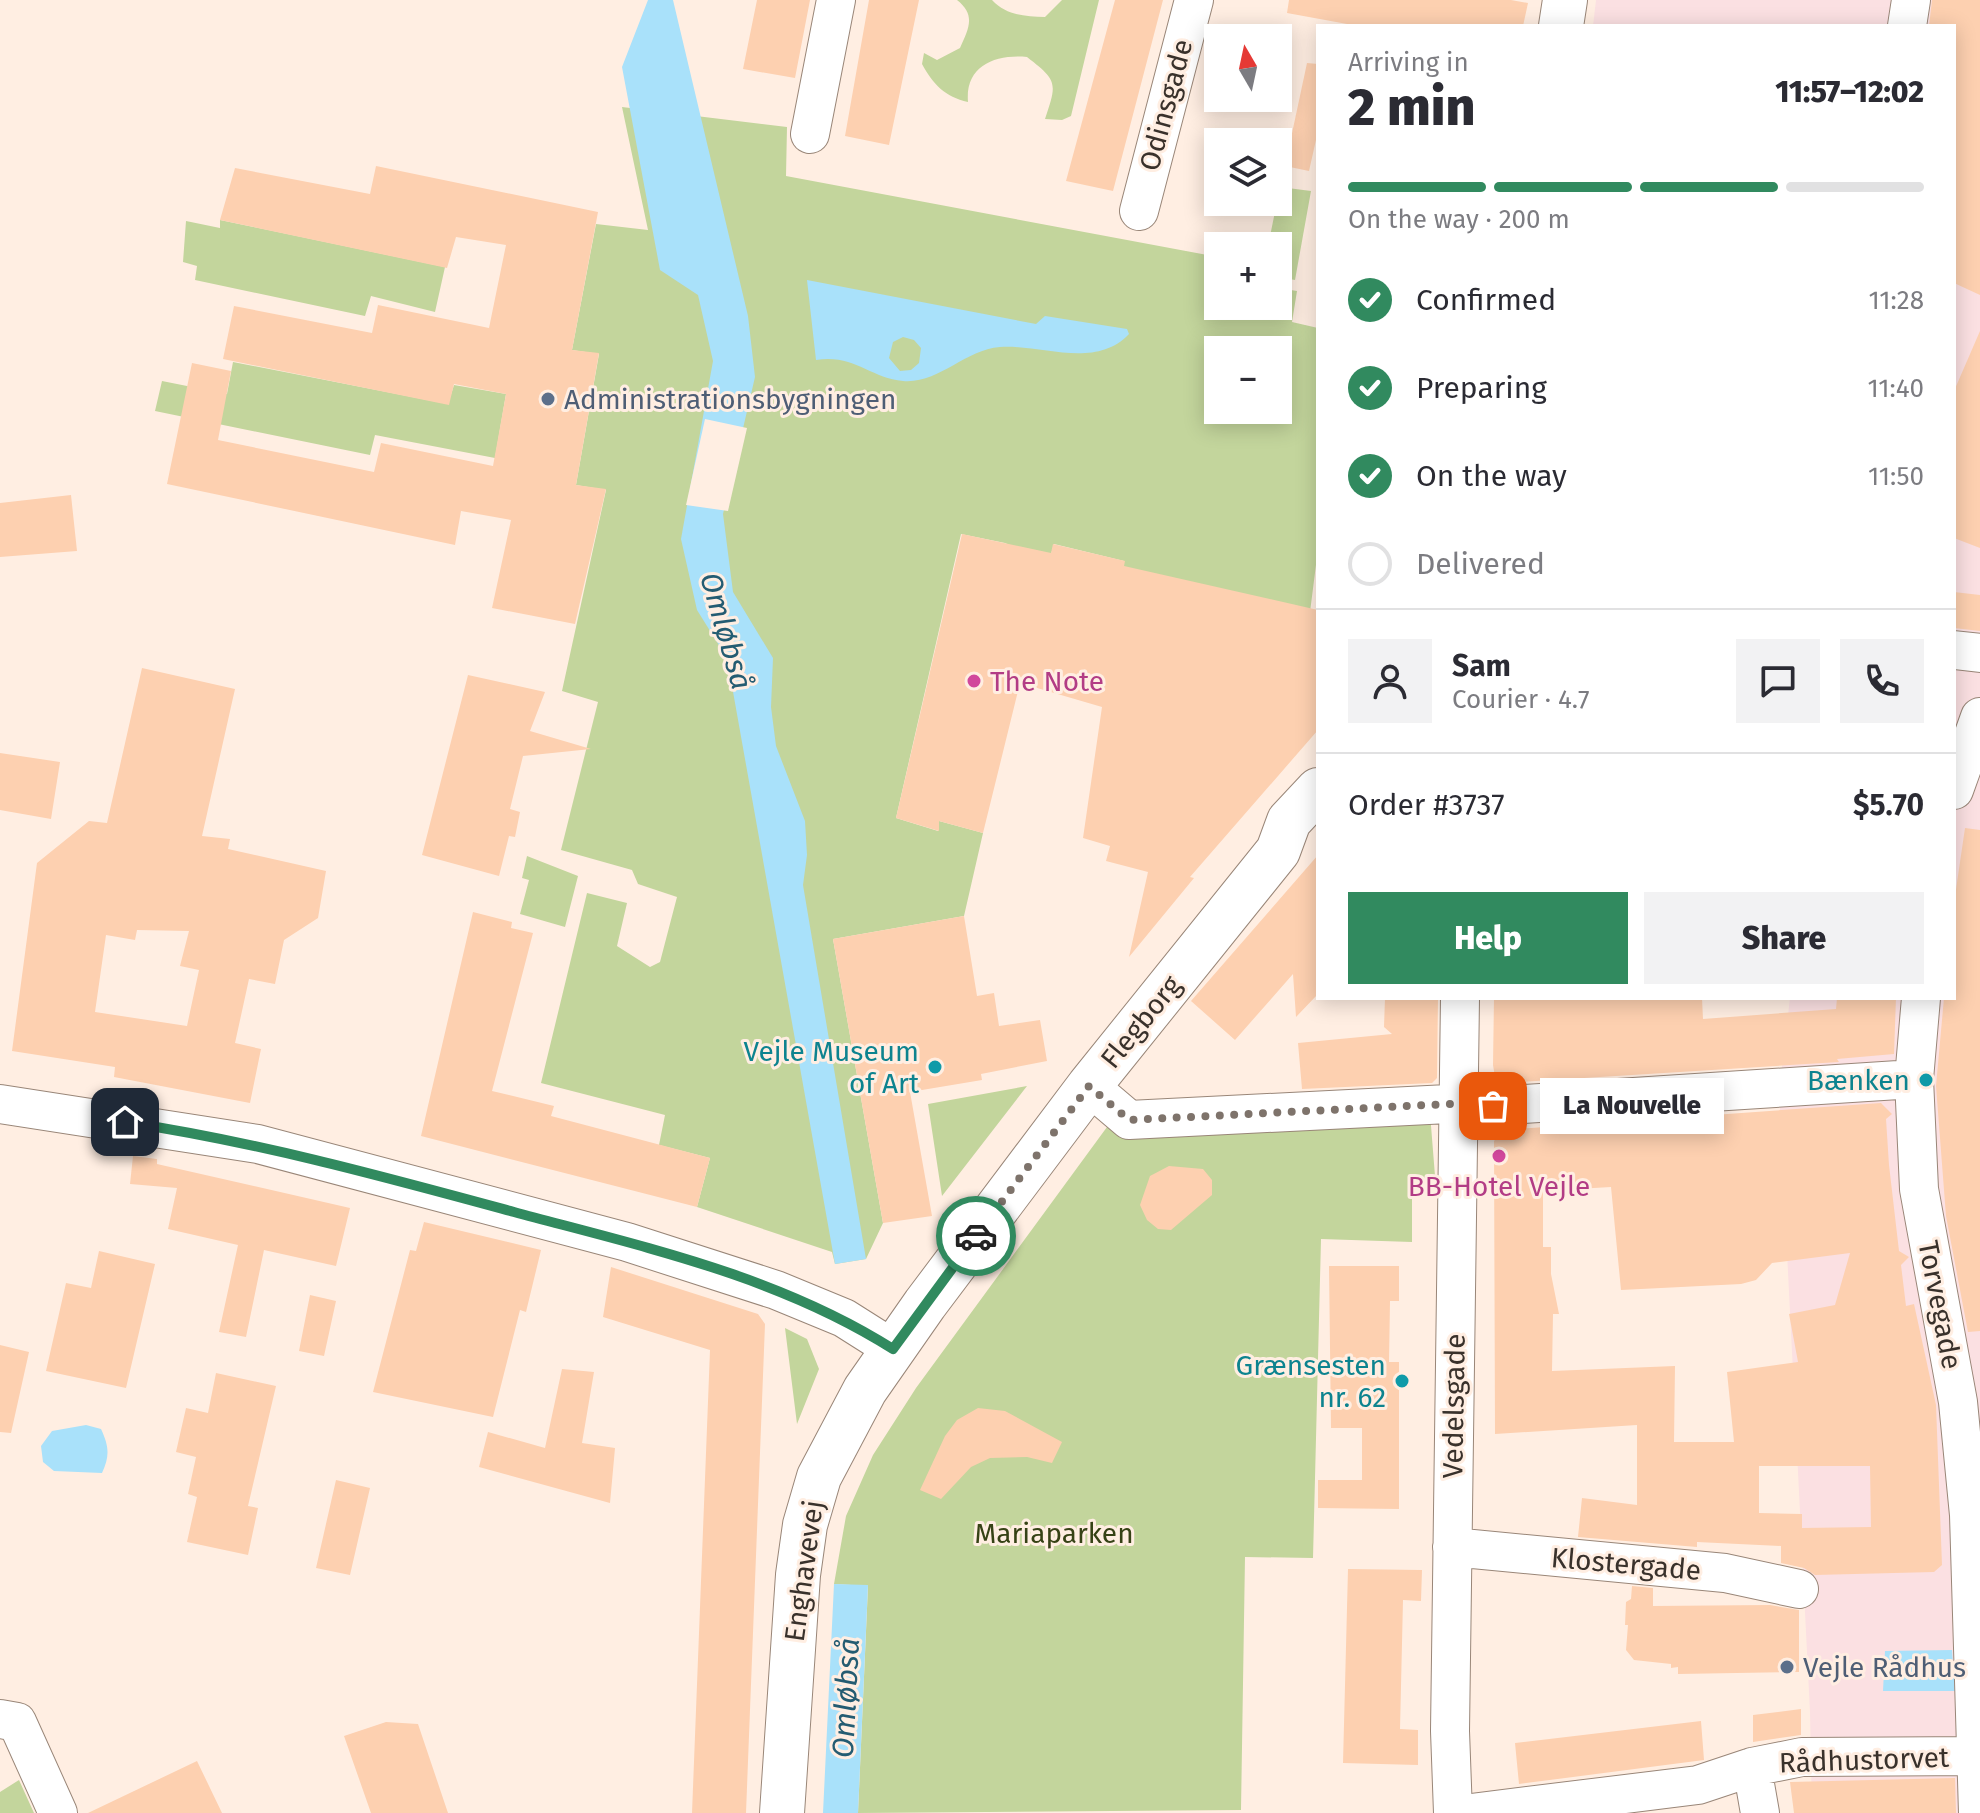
<!DOCTYPE html>
<meta charset="utf-8">
<style>
:root{--surface:#fff;--page:#f2f2f3;--text:#2b2b33;--muted:#7c7c81;--line:#e1e1e2;--accent:#318a5f}
body{margin:0;font-family:"Fira Sans",sans-serif;background:var(--page);color:var(--text);height:100vh;display:flex;flex-direction:column;font-size:30px;white-space:nowrap}
*{box-sizing:border-box;margin:0}
p{font-size:26px;color:var(--muted)}
.icon{flex:none;width:44px;height:44px;fill:none;stroke:currentColor;stroke-width:2;stroke-linecap:round;stroke-linejoin:round}
.map{position:relative;flex:1;overflow:hidden}
.sheet{position:absolute;left:1316px;top:24px;width:640px;height:976px;display:flex;flex-direction:column;background:var(--surface);border-radius:0px;box-shadow:0 4px 20px #0003}
.sheet>*{flex:none}
.needle{width:52px;rotate:351deg}
.buttons{position:absolute;left:1204px;top:24px;display:grid;gap:16px}
.buttons a{display:grid;place-items:center;width:88px;height:88px;border-radius:0px;background:var(--surface);box-shadow:0 4px 20px #0003;font-size:40px}
.pin{position:absolute;display:grid;place-items:center;width:68px;height:68px;color:#fff;margin:-34px;border-radius:16px;box-shadow:0 4px 12px #0006}
.courier{position:absolute;display:grid;place-items:center;width:80px;height:80px;margin:-40px;border:6px solid #318a5f;border-radius:50%;background:#fff;color:#222;box-shadow:0 2px 10px #0007}
.bubble{position:absolute;height:56px;border-radius:0px;background:var(--surface);box-shadow:0 4px 20px #0003;font-size:26px;font-weight:800;line-height:56px;text-align:center}
.headline em{font-style:normal;font-weight:800}
.headline div{display:flex;flex-direction:column-reverse}
.headline{display:flex;align-items:center;justify-content:space-between;height:136px;padding:0 32px}
h1{font-size:52px;font-weight:800;line-height:60px}
.bar{display:grid;grid-template-columns:repeat(4,1fr);gap:12px 8px;align-content:center;height:96px;padding:0 32px}
.bar i{height:10px;border-radius:6px;background:var(--line)}
.bar .current{background:var(--accent)}
.bar p{grid-column:span 4}
.line{display:flex;align-items:center;gap:20px;padding:0 32px;border-top:2px solid var(--line)}
.line div{flex:1}
.round{display:grid;place-items:center;flex:none;width:84px;height:84px;border-radius:0px;background:var(--page)}
ol{padding:0 32px;list-style:none}
li{display:flex;align-items:center;gap:24px;height:88px}
li p{margin-inline-start:auto}
li .icon{padding:8px;border-radius:50%;background:var(--accent);color:#fff;stroke-width:4}
li:last-child{color:var(--muted)}
li i{width:44px;height:44px;border:4px solid var(--line);border-radius:50%}
.primary-button{display:flex;gap:16px;margin-top:auto;padding:16px 32px}
.primary-button a{flex:1;height:92px;border-radius:0px;background:var(--accent);color:#fff;font-size:32px;font-weight:800;line-height:92px;text-align:center}
.primary-button a+a{background:var(--page);color:var(--text)}
.map>svg:first-child{display:block}
</style>
<div class="map">
<svg width="1980" height="1813" viewBox="0 0 1980 1813">
<rect width="100%" height="100%" fill="#ffeee2"/>
<path fill="#fbe0e2" d="M1596,0H1980V1813H1812L1810,1712L1779,1092L1790,998H1954V26H1593Z"/>
<path fill="#c3d59c" fill-rule="evenodd" d="M957,0H992C1007,16 1025,16 1045,17L1062,0H1099L1071,116L1062,120L1045,119C1057,83 1058,81 1027,57C995,54 965,66 968,102C945,97 933,84 922,64L924,53L937,60L960,48C969,28 976,15 957,0Z
M622,107L787,127L786,176L1218,257V306H1278V288L1297,291L1292,322L1318,328V549L1309,620L1123,569L1124,561L1054,544L1048,564L1005,543L961,534L896,818L938,831L939,821L983,833L964,916L833,939L883,1223L866,1259L835,1264L832,1252L697,1207L710,1158L659,1145L665,1115L541,1083L587,893L627,903L617,946L650,967L660,962L677,897L638,884L632,870L561,850L598,702L562,691L606,490L576,485L599,354L572,350L596,224L648,230ZM1218,350H1278V410H1218Z
M1280,187L1311,191L1295,280L1278,277V246H1268Z
M220,220L445,267L435,312L371,296L365,316L195,280L197,266L183,262L186,221L220,228Z
M233,362L448,404L454,385L506,394L495,458L375,435L370,455L155,411L162,381L227,394Z
M527,856L578,876L565,927L520,914L529,880L522,878Z
M1027,1086L942,1196L928,1104Z
M1430,1113L1435,1176L1412,1192V1242L1321,1239L1313,1558L1245,1557L1241,1810L858,1813L868,1586L834,1584L846,1516L873,1455L916,1388L1107,1127L1129,1136Z
M785,1328L807,1339L819,1369L797,1424Z
M19,1780L34,1813H0V1792Z"/>
<path fill="#a9e1fa" fill-rule="evenodd" d="M648,0H673L748,316L755,377L723,514L733,592L773,658L771,707L776,746L805,821L807,855L803,885L866,1259L835,1264L727,658L697,610L681,539L713,361L698,295L660,270L622,67Z
M807,280L1036,324L1045,316L1127,329L1129,334C1095,370 1041,344 1000,347C964,350 939,384 903,381C870,378 854,354 816,360ZM903,337L914,340L921,348L919,363L911,370L900,371L889,358L893,342Z
M86,1425L101,1429C109,1446 110,1456 102,1473L54,1471L43,1462L41,1446L52,1431Z
M834,1584L868,1585L858,1813H823Z
M1952,1650L1955,1691H1883L1885,1651Z"/>
<path fill="#ffeee2" d="M705,419L747,428L728,511L686,505Z"/>
<path fill="#fdd0b0" fill-rule="evenodd" d="M757,0H810L795,78L743,69Z
M869,0H919L889,145L845,136Z
M1115,0H1163L1113,191L1066,181Z
M1289,0H1511L1528,3L1523,26H1358L1287,13Z
M1932,0H1980V295L1954,283V26H1929Z
M1307,63L1318,64V131L1309,171L1285,166Z
M376,166L598,212L572,350L599,353L576,485L606,489L575,624L492,608L511,520L461,511L455,545L167,484L192,363L231,371L218,440L374,472L381,443L493,466L506,394L454,384L449,405L223,359L234,306L372,333L378,305L489,328L506,245L456,237L447,268L220,220L235,168L370,194Z
M1980,331V548L1954,538V391Z
M71,495L77,551L0,557V503Z
M962,534L1051,553L1053,544L1125,561L1124,566L1318,610V730L1190,877L1194,878L1129,957L1148,872L1106,861L1110,846L1083,838L1102,707L1020,683L983,833L939,821V831L896,818Z
M1954,592L1980,595V631L1954,628Z
M142,668L235,689L202,836L230,839L228,849L326,871L318,918L284,940L275,984L249,979L235,1043L261,1049L250,1103L114,1077L115,1067L12,1051L37,863L89,821L107,823ZM137,930L189,931L180,966L199,970L187,1026L95,1012L106,935L135,940Z
M468,675L545,692L530,731L591,749L523,756L510,809L520,812L515,837L509,836L499,876L422,855Z
M0,753L60,762L51,819L0,810Z
M1965,828L1980,830V1331L1968,1332L1946,1216L1936,1086L1944,998H1954V903Z
M1318,855V994L1296,1017L1293,974L1235,1040L1191,1001Z
M473,912L512,922L511,928L533,933L492,1091L554,1106L551,1116L710,1158L697,1207L421,1136Z
M964,916L977,996L994,993L999,1026L1040,1020L1047,1061L981,1074L982,1080L910,1092L932,1216L883,1223L833,939Z
M1385,998H1438L1437,1078L1432,1083L1302,1089L1298,1043L1392,1034L1384,1027Z
M1494,998H1702L1703,1019L1836,1009L1837,998H1896L1894,1054L1837,1059L1839,1062L1504,1083L1495,1077L1493,1065Z
M1881,1103L1892,1114L1886,1119L1889,1165L1899,1251L1909,1257L1901,1265L1906,1306L1914,1304L1936,1405L1942,1565L1934,1572L1815,1575L1804,1568L1781,1563V1546L1697,1542V1547L1578,1537L1582,1498L1637,1505V1425L1495,1434L1494,1141L1503,1130ZM1611,1187L1621,1290L1741,1284L1756,1280L1772,1263L1850,1253L1835,1305L1789,1314L1798,1362L1727,1372L1734,1442H1674L1675,1366L1552,1371L1553,1314H1559L1551,1274V1247H1543V1191ZM1759,1466H1870L1871,1527L1802,1528V1514L1759,1513Z
M133,1156L157,1159V1164L350,1208L336,1266L264,1250L246,1337L219,1332L238,1245L168,1229L177,1188L130,1184Z
M1169,1166L1203,1169L1212,1180V1195L1171,1230L1158,1229L1147,1220L1140,1205L1150,1176Z
M424,1222L541,1250L526,1312L520,1310L493,1417L373,1392L410,1250L416,1251Z
M99,1251L155,1264L126,1388L46,1371L66,1283L91,1288Z
M1329,1266H1399V1301H1390L1389,1362H1399V1509L1318,1508V1480H1362V1428H1331Z
M611,1267L758,1314L765,1324L746,1813H692L710,1350L603,1317Z
M310,1295L336,1301L324,1356L299,1351Z
M0,1345L29,1352L11,1433L0,1432Z
M562,1369L594,1372L582,1443L615,1448L610,1503L479,1467L488,1432L545,1448Z
M216,1373L276,1386L248,1506L258,1508L248,1555L187,1542L197,1497L188,1494L196,1457L176,1452L186,1408L208,1413Z
M978,1408L1005,1411L1062,1442L1052,1463L1027,1457L990,1458L971,1467L941,1499L920,1490L945,1436L957,1420Z
M336,1480L370,1488L350,1575L316,1568Z
M1348,1569L1422,1570L1421,1601L1403,1600L1400,1729L1418,1730V1765L1343,1763Z
M1632,1586L1653,1588V1606L1770,1605L1799,1610V1672L1678,1674V1667L1671,1668V1664L1634,1660L1626,1650L1628,1625H1625L1626,1602L1631,1599Z
M1801,1709V1735L1753,1742V1715Z
M1701,1721L1704,1760L1519,1784L1515,1743Z
M386,1722L418,1724L448,1813H371L344,1736Z
M197,1761L222,1813H88Z
M1955,1778L1956,1813H1794L1790,1782Z"/>
<g fill="none" stroke-linecap="round" stroke-linejoin="round">
<g stroke="#998678" stroke-width="40">
<path id="minor" d="M1907,26L1911,0
M810,134L836,0
M1139,211L1194,0
M1954,650L1980,653
M1954,790L1980,717
M1921,998L1914,1079L1919,1189L1958,1402L1969,1515L1978,1813
M1089,1086L1129,1120L1448,1104L1493,1106L1914,1079
M0,1104L258,1144L627,1242L776,1290L844,1318L893,1349
M1452,1547L1725,1573L1799,1589
M0,1719L17,1722L58,1813
M1752,1767L1760,1813
M1453,1813L1450,1731L1460,998
M1471,1813L1698,1785L1752,1767L1802,1757L1980,1756"/>
</g>
<g stroke="#998678" stroke-width="46">
<path id="major" d="M1561,26L1565,0
M782,1813L798,1575L805,1525L819,1477L865,1390L925,1304L1089,1086L1278,851L1289,821L1318,790"/>
</g>
<use href="#minor" stroke="#fff" stroke-width="38"/>
<use href="#major" stroke="#fff" stroke-width="44"/>
</g>
<g fill="none" stroke-linecap="round" stroke-linejoin="round">
<path stroke="#7e736b" stroke-width="8" stroke-dasharray="0 14.4" d="M976,1236L1089,1086L1129,1120L1448,1104L1493,1106"/>
<path stroke="#318a5f" stroke-width="10" d="M125,1122C258,1142 385,1177 514,1212C644,1247 778,1276 893,1349L976,1236"/>
</g>
<g fill="#5c6f8a" stroke="#ffeee2" stroke-width="3">
<circle cx="548" cy="399" r="8"/>
<circle cx="1787" cy="1667" r="8"/>
</g>
<g fill="#d1479c" stroke="#ffeee2" stroke-width="3">
<circle cx="974" cy="681" r="8"/>
<circle cx="1499" cy="1156" r="8"/>
</g>
<g fill="#0f9aa8" stroke="#ffeee2" stroke-width="3">
<circle cx="935" cy="1067" r="8"/>
<circle cx="1926" cy="1080" r="8"/>
<circle cx="1402" cy="1381" r="8"/>
</g>
<g text-anchor="middle" dominant-baseline="central" stroke-width="6" stroke-linejoin="round" paint-order="stroke">
<g font-size="28" fill="#39312b" stroke="#ffeee2">
<text transform="translate(1166 105) rotate(-75)">Odinsgade</text>
<text transform="translate(1141 1022) rotate(-51)">Flegborg</text>
<text transform="translate(1940 1305) rotate(79)">Torvegade</text>
<text transform="translate(1454 1406) rotate(-89)">Vedelsgade</text>
<text transform="translate(1626 1564) rotate(5)">Klostergade</text>
<text transform="translate(804 1571) rotate(-82)">Enghavevej</text>
<text transform="translate(1864 1760) rotate(-2)">Rådhustorvet</text>
</g>
<g font-size="28" fill="#4e5e75" stroke="#ffeee2" text-anchor="start">
<text x="564" y="399">Administrationsbygningen</text>
<text x="1803" y="1667">Vejle Rådhus</text>
</g>
<g font-size="28" fill="#b23c85" stroke="#ffeee2" text-anchor="start">
<text x="990" y="681">The Note</text>
<text x="1499" y="1186" text-anchor="middle">BB-Hotel Vejle</text>
</g>
<g font-size="28" fill="#0d838f" stroke="#ffeee2" text-anchor="end">
<text x="919" y="1051">Vejle Museum<tspan x="919" dy="32">of Art</tspan></text>
<text x="1910" y="1080">Bænken</text>
<text x="1386" y="1365">Grænsesten<tspan x="1386" dy="32">nr. 62</tspan></text>
</g>
<g font-size="28" fill="#364215" stroke="#ffeee2">
<text x="1054" y="1533">Mariaparken</text>
</g>
<g font-size="30" font-style="italic" fill="#245c72" stroke="#ffeee2">
<text transform="translate(726 631) rotate(74)">Omløbså</text>
<text transform="translate(846 1698) rotate(-87)">Omløbså</text>
</g>
</g>
</svg>
<div class="buttons">
<a><svg class="needle" viewBox="-14 -14 28 28"><path d="M0-13l5 13h-10z" fill="#e53935"/><path d="M0 13l5-13h-10z" fill="#7c7c81"/></svg></a>
<a><svg class="icon" aria-label="layers" viewBox="0 0 24 24"><path d="M12 4l9 5-9 5-9-5zM3 14l9 5 9-5"/></svg></a>
<a>+</a>
<a>−</a>
</div>
<div class="pin" style="left:1493px;top:1106px;background:#ea580c"><svg class="icon" aria-label="bag" viewBox="0 0 24 24"><path d="M5 8h14l-1 12H6zM9 8a3 3 0 0 1 6 0"/></svg></div>
<div class="pin" style="left:125px;top:1122px;background:#1f2937"><svg class="icon" aria-label="home" viewBox="0 0 24 24"><path d="M3 11l9-7 9 7M6 9v11h12V9"/></svg></div>
<div class="courier" style="left:976px;top:1236px"><svg class="icon" aria-label="car" viewBox="0 0 24 24"><path d="M5 17H2v-5l4-1 3-4h7l3 4 3 1v5h-3M9 17h6M6 11h13"/><circle cx="7" cy="17" r="2"/><circle cx="17" cy="17" r="2"/></svg></div>
<div class="bubble" style="left:1540px;top:1078px;width:184px">La Nouvelle</div>
<section class="sheet">
<div class="headline"><div><h1>2 min</h1><p>Arriving in</p></div><em>11:57–12:02</em></div>
<div class="bar"><i class="current"></i><i class="current"></i><i class="current"></i><i></i><p>On the way · 200 m</p></div>
<ol>
<li><svg class="icon" aria-label="check" viewBox="0 0 24 24"><path d="M5 12l5 5 9-10"/></svg>Confirmed<p>11:28</p></li>
<li><svg class="icon" aria-label="check" viewBox="0 0 24 24"><path d="M5 12l5 5 9-10"/></svg>Preparing<p>11:40</p></li>
<li><svg class="icon" aria-label="check" viewBox="0 0 24 24"><path d="M5 12l5 5 9-10"/></svg>On the way<p>11:50</p></li>
<li><i></i>Delivered</li>
</ol>
<div class="line" style="height:144px"><a class="round"><svg class="icon" aria-label="person" viewBox="0 0 24 24"><circle cx="12" cy="8" r="4"/><path d="M4 21q1-7 8-7t8 7"/></svg></a><div><b>Sam</b><p>Courier · 4.7</p></div><a class="round"><svg class="icon" aria-label="chat" viewBox="0 0 24 24"><path d="M4 5h16v11H9l-5 4z"/></svg></a><a class="round"><svg class="icon" aria-label="phone" viewBox="0 0 24 24"><path d="M5 4h4l2 5-3 2q2 4 5 5l2-3 5 2v4C11 20 4 13 5 4z"/></svg></a></div>
<div class="line" style="height:104px"><div>Order #3737</div><b>$5.70</b></div>
<div class="primary-button"><a>Help</a><a>Share</a></div>
</section>
</div>
